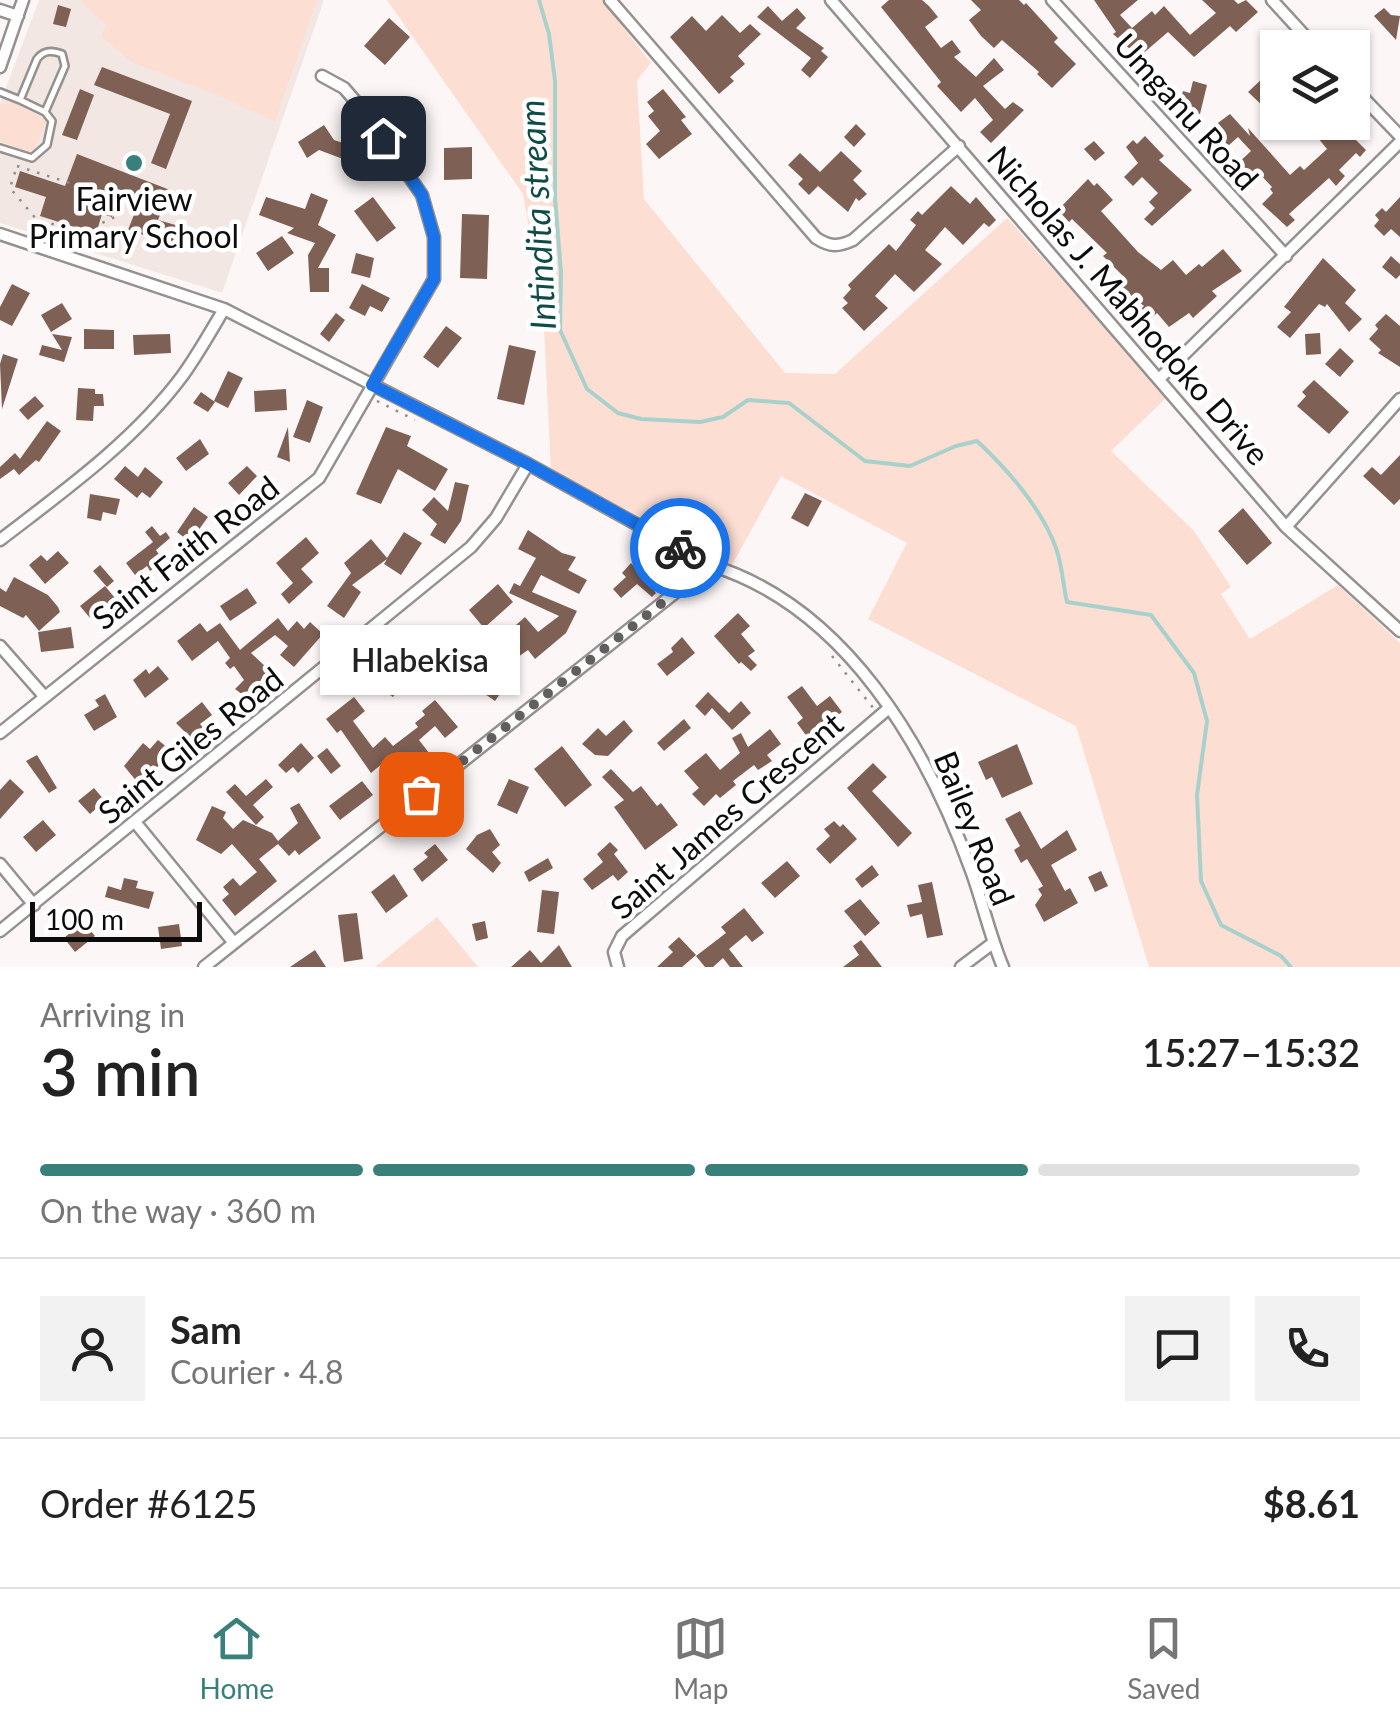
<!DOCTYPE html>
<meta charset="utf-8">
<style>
:root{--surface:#fff;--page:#f2f2f2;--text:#222;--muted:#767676;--line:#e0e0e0;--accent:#388079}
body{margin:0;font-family:Lato,sans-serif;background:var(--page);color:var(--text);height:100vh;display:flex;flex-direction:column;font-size:38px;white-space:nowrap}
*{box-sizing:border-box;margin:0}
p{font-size:32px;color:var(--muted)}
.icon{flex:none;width:55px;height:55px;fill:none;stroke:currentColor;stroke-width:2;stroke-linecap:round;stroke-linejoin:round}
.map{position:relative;height:967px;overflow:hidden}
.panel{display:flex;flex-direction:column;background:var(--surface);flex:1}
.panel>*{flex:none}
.controls{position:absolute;left:1260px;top:30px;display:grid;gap:20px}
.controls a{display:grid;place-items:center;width:110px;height:110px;border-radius:0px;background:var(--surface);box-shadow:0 2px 8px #0004;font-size:50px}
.scale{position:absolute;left:30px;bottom:25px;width:172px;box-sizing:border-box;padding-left:10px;border:5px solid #0d0c0c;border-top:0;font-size:28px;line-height:35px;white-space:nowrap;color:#0d0c0c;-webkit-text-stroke:8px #fff;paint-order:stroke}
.pin{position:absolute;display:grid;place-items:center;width:85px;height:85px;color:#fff;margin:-42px;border-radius:20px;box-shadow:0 5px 15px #0006}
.courier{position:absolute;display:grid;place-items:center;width:100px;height:100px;margin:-50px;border:8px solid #1a73e8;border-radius:50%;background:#fff;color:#222;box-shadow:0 2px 12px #0007}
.bubble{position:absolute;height:70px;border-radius:0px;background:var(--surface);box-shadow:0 2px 8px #0004;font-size:32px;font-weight:600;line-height:70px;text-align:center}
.headline em{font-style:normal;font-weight:600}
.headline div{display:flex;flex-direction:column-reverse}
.headline{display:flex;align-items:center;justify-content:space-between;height:170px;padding:0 40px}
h1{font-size:65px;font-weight:600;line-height:75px}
.bar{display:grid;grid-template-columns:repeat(4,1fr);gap:15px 10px;align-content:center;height:120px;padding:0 40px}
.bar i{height:12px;border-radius:8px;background:var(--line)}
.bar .selected{background:var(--accent)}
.bar p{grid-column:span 4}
.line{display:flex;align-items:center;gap:25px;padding:0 40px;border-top:2px solid var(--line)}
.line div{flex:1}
.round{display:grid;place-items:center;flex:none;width:105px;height:105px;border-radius:0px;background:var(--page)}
.dock{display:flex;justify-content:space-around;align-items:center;height:140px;border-top:2px solid var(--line);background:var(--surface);font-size:28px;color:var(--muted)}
.dock a{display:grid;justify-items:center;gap:5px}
.dock .selected{color:var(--accent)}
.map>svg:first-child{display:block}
</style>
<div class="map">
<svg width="1400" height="967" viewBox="0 0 1400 967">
<rect width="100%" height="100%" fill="#fcf7f6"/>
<path fill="#f3e7e3" d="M39,0H324L222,293L0,223V103Z"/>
<path fill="#fcded3" d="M80,0H317L275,122L217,95L131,62L101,36L106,25Z
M387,0H602L651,63L637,80L644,199L785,373L835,374L1007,218L1167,397L1111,451L1194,531L1231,587L1221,594L1250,639L1338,585L1400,643V967H1149L1076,726L868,619L907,543L781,476L732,565L551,470L543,308L523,194Z
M13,101L47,121L34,150L30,152L0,141V105Z
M437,917L478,967H375Z"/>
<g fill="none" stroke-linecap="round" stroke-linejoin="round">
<path stroke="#a8d1cc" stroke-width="4" d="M539,0L549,34L555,81V198L561,272L560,330L587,389L618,413L641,419L700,422L723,417L748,400L789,403L865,461L910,466L956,446L977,441C1008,470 1041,507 1056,548C1062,564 1063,585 1067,602L1151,615L1194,673L1207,721L1197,795L1201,881L1221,925L1281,956L1291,967"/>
</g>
<path fill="#7f6055" d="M889,0H922L929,6L938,17L925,27L941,48L952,40L961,52L954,57L976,77L994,58L1004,70L983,86L1005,109L1013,102L1024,110L991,143L980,132L993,120L975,98L961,112L937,86L941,82L881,7Z
M971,0H1019L1024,5L1026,3L1058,38L1054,42L1076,64L1052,88L1037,74L1039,72L1002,40L994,48L981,36L969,20L981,10Z
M1094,0H1138L1120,15L1132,28L1152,11L1155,15L1164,6L1190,35L1216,13L1202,0H1234L1238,4L1246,0L1258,12L1236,32L1230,26L1194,57L1168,32L1139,57L1113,34L1116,32Z
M58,5L71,9L66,27L53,24Z
M768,6L782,21L797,8L806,18L796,28L824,48L821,51L828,57L810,78L801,70L811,58L757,17Z
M1384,8L1391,15L1400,16L1396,40L1374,16Z
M722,15L740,33L750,24L761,34L738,56L745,64L730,77L734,81L719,94L670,37L692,16L706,31Z
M389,18L410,37L385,65L364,46Z
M1278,64V120L1248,92Z
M102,67L192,101L166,169L151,163L170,114L94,85Z
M1193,81L1207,85L1200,114L1185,110L1187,104L1180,102L1183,91L1190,93Z
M80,89L94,95L77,140L62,135Z
M663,89L686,117L681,120L692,134L659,159L646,144L660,131L648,116L654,111L647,102Z
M1230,114L1250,136L1248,128L1290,175L1300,166L1304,170L1327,149L1305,122H1331L1347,139L1351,135L1366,150L1360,157L1356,153L1339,170L1345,176L1336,186L1329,178L1289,214L1295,220L1287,227L1262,204L1273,193L1270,189L1272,187L1255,169L1247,178L1235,166L1251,151L1238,137L1228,146L1218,135L1214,139L1207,131Z
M856,124L866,134L854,147L844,137Z
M324,125L334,140L349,145L343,159L319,150L307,158L298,142Z
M1145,136L1164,156L1159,160L1192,190L1152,226L1144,219L1155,208L1149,202L1158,193L1142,177L1133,186L1124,177L1138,163L1126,147L1133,140L1137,144Z
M1094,141L1105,153L1095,161L1084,149Z
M472,147V179L444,180V148Z
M841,151L862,171L853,180L867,194L859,201L856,198L848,212L818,186L809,195L798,184L803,179L788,165L800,153L820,172Z
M77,154L170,190L158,220L179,226L172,244L128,230L139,202L119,195L112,217L102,214L96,234L40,216L46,197L15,187L20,171L65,186Z
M1088,179L1094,186L1097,183L1113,200L1101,211L1138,252L1161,270L1173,260L1186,275L1199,264L1202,267L1223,249L1242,271L1212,291L1217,296L1193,318L1189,313L1169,327L1157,313L1148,321L1139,311L1144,306L1117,285L1124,277L1103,256L1107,253L1072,219L1069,222L1058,210Z
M951,186L970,204L976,197L996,220L989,227L984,223L963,245L945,227L925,250L942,264L914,292L895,274L875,296L888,308L864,331L842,308L848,303L843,298L851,289L848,285L889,244L896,251L916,225L910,220L918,211L922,215Z
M311,193L328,200L318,225L336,235L318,268H329V292H310L308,255L315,243L287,233L294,228L259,215L266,197L305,209Z
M373,197L396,228L377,242L354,211Z
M1400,197V237L1391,229L1384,236L1374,226L1379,220L1375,215L1382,208L1386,212Z
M462,214L489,215L487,279L460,278Z
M282,236L294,253L268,271L256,253Z
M356,253L374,258L370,278L351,273Z
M1391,256L1400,264V275L1396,279L1382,267Z
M1323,258L1356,290L1345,303L1362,319L1349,332L1327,304L1325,307L1319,304L1290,338L1277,327L1291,312L1284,307Z
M12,284L30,293L12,326L0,320V307Z
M362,284L390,298L382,312L370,306L365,316L349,308Z
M62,303L72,319L51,332L41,315Z
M336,313L345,320L329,342L320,334Z
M1386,314L1400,326V367L1378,353L1381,350L1369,339L1378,329L1375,325Z
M446,326L462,338L438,368L423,357Z
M84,329L114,330V349H84Z
M1320,333L1321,354L1306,355L1305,334Z
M52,334L72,337L64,362L39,355L42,345L62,350Z
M170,334L171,353L134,355L133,335Z
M509,345L536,351L524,405L497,399Z
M1340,348L1354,361L1340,377L1325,364Z
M3,354L18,359L2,409L0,364Z
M228,371L243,378L228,408L214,401Z
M1314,380L1349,412L1329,434L1297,406L1306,396L1302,392Z
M78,388L95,389V394H103L104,406H94L93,421L76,420Z
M286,389L287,410L255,412L254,391Z
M201,392L215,402L208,412L193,403Z
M35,396L44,406L28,420L19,410Z
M307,400L323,407L310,443L293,437Z
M47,421L61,431L39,462L36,460L19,475L14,469L0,479V467L15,453L20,459Z
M288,427L290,462L277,457Z
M386,427L411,436L407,446L448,469L435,491L398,469L381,504L356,494Z
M200,439L209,454L186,471L176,458Z
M1400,455V499L1394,505L1363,476L1372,467L1381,475Z
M125,466L138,477L145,467L163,482L150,498L142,492L137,498L114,479Z
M247,466L257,476L239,495L228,483Z
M455,482L469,485L461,521L445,544L430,535L437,524L422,510L434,497L448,511Z
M805,493L822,501L808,527L791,518Z
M90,494L120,499L116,515L103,512L101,521L87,518Z
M194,507L208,517L190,542L177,532Z
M1243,508L1272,543L1247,565L1218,531Z
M152,526L160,536L166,532L170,538L156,550L160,556L155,560L159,565L150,571L147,566L135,575L126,563L153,542L145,532Z
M528,530L562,553L576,557L568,570L587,580L579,594L541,575L532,592L577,611L566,633L535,659L528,650L508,664L517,669L495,701L482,692L508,654L499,640L525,617L538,632L559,616L509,593L514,583L520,586L536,558L518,549Z
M404,532L422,543L401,575L384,564L387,559L352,585L361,592L344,618L327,606L351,573L344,563L371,539L387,558Z
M306,537L319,553L301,569L313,582L289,604L281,594L293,583L276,563Z
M58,551L69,563L45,584L29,565L41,555L47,561Z
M631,563L656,593L652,597L637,584L621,598L613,589L626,577L622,573Z
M100,565L114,581L107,587L93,571Z
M14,577L48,595L58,607L60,612L39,631L26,615L23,618L0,606V588L6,592Z
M498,584L513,602L484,628L469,610Z
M105,586L115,598L110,602L114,607L105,614L101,609L90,618L80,606Z
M247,588L257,603L230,621L220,606Z
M738,613L750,626L741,634L755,651L748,656L757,665L751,671L741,662L739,664L714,636Z
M278,618L288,631L297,621L304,629L310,622L323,634L294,667L280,655L288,646L275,635L251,653L269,670L247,698L235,689L244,680L234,666L230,669L225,663L230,658L218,641L192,661L177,641L200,623L207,632L220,623L240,650Z
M71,627L74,648L41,652L38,632Z
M447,630L458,642L414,682L408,676L428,658L417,645L430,634L436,640Z
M682,637L695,653L667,676L657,664L673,652L671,648Z
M395,662L410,672L393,697L378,687Z
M158,666L169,679L145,698L133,680L146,669L149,674Z
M802,686L817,706L830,696L842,712L808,738L797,723L803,718L787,697Z
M708,692L729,713L741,701L751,713L732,730L712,708L705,716L695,706Z
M105,694L117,717L94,731L84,715L99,706L95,700Z
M354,697L365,711L353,721L373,748L385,737L393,746L418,727L415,723L425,715L422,711L435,700L458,727L445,738L435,726L419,740L429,753L395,778L383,763L371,773L341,730L337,733L326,719Z
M202,702L212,715L200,724L204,729L191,738L176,723Z
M684,719L691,728L664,751L657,743Z
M624,720L633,731L608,756L595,755L582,744L598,728L606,736Z
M770,729L781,744L767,755L772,761L758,770L754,765L733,781L736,785L720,798L716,794L704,806L692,794L699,788L684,771L706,753L720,770L740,753L732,738L741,733L748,747Z
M158,740L168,748L161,756L164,759L154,771L151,768L138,783L124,766L143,743L150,749Z
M301,743L314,758L298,773L293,767L286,773L278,765Z
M1017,744L1033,784L1002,798L992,777L986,780L978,762Z
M562,746L592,785L565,807L534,769Z
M327,748L341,766L331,774L317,756Z
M37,755L57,788L49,793L26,761Z
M873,763L887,777L872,791L912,833L898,847L847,788Z
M611,769L633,792L641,786L657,806L661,803L678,825L645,850L614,807L624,800L602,777Z
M10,779L24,792L0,819V790Z
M266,779L273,787L253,805L264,817L256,825L226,792L235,784L246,796Z
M509,779L529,787L517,814L497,805Z
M362,781L373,795L340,820L329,806Z
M94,788L105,801L90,814L78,801Z
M299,803L321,838L299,855L295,850L289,856L278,844L259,859L277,881L235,916L222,900L229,894L223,887L233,878L240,886L257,872L232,844L221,854L196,840L212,806L226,812L223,818L233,829L243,820L272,833L278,841L298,823L290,808Z
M1020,811L1041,849L1067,830L1077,850L1051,865L1065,891L1070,888L1078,903L1044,922L1035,905L1042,895L1038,889L1043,886L1027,859L1021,863L1014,850L1020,846L1005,819Z
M43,820L56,835L36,852L23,837Z
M834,821L840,827L843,824L857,839L830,864L816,849L830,836L824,829Z
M490,829L500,845L492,852L501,863L493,873L466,849L477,835Z
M610,842L618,850L614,854L628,872L618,881L613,875L592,890L583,879L603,862L597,854Z
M435,844L448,860L422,882L413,869L428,857L424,853Z
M548,858L553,868L529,882L524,872Z
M787,861L800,876L775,898L761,883Z
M872,865L879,875L862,888L855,879Z
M1101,871L1108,886L1095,892L1088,877Z
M394,874L408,896L386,913L371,892Z
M124,878L138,881L136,888L154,892L149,909L105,897L108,886L121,890Z
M932,882L943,935L927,938L922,914L910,917L907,905L922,902L918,885Z
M542,890L559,892L554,934L537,932Z
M860,899L880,923L865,936L844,911Z
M744,908L764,933L752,942L746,935L729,949L743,967H730L723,958L713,967H705L696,956L726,933L721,927Z
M357,913L363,959L344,962L338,915Z
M81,919L95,936L75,952L64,938L71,932L69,929Z
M485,921L488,938L476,941L472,924Z
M179,924L182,946L161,949L158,927Z
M679,937L696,955L682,967H657L673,952L668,947Z
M861,940L882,967H843L859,955L853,946Z
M559,945L572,967H511L530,950L541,963Z
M315,950L326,967H290Z"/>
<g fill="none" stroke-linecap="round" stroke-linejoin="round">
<g stroke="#95918f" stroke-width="10">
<path id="service" d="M0,92L20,100
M0,148L32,158L47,145L52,121L45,112L20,100L37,59C44,50 52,50 62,54L65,66L45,112"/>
</g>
<g stroke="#95918f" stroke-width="15">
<path id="minor" d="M610,0L816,238C830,247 838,247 853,240L959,146
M831,0L1286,527L1400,631
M1052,0L1286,256
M1272,0L1316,48
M0,10L18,16
M0,67L23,0
M1352,86L1400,136
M0,234L224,309L528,464L710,565C845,606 927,747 972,873C983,904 990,936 1003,967
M1160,378L1400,142
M1286,527L1400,399
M0,540C64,491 135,440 183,375C198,354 211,331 224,309
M0,646L44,696
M0,733L319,478L434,279V237L422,195L363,110L344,88L322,76
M135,822L234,943
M0,864L34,905
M0,931L471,547L496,518L528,464
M204,967L710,565
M618,967L614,952L622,936L889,708
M961,967L993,943"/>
</g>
<path stroke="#8f8c8c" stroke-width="2.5" stroke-dasharray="2.5 8" stroke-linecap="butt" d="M17,166L113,197L120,205L117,216L102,223L99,236L37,220L10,188Z
M68,248L73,232
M377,401L415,420
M832,656L874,709"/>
<use href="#service" stroke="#fff" stroke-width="5"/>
<use href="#minor" stroke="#fff" stroke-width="10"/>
</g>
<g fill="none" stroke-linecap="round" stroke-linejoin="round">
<path stroke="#615e5e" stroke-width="10" stroke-dasharray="0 18" d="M421,794L710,565L680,548"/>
<path stroke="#1a73e8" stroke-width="12" d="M383,138L422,195L434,237V279L372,385L528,464L680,548"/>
</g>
<circle fill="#388079" stroke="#fff" stroke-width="4" cx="134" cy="163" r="10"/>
<g text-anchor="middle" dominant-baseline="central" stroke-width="9" stroke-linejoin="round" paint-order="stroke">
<g font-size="32" fill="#0d0c0c" stroke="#fff">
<text transform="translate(1187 111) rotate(48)">Umganu Road</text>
<text transform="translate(1129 305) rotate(49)">Nicholas J. Mabhodoko Drive</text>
<text transform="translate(185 552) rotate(-38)">Saint Faith Road</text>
<text transform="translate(190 745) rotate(-39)">Saint Giles Road</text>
<text transform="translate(726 815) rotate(-41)">Saint James Crescent</text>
<text transform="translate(975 828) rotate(68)">Bailey Road</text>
</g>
<g font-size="32" fill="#0d0c0c" stroke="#fff">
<text x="134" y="198">Fairview<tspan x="134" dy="37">Primary School</tspan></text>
</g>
<g font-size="35" font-style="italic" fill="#0f4b47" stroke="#fff">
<text transform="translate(536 215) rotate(-93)">Intindita stream</text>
</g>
</g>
</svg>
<div class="controls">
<a><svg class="icon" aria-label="layers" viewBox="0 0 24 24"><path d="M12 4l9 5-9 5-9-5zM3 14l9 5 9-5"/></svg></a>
</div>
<div class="scale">100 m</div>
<div class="pin" style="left:421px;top:794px;background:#ea580c"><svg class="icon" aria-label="bag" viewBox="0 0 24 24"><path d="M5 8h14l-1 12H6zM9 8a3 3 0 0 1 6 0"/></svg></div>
<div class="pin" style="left:383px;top:138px;background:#1f2937"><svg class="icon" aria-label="home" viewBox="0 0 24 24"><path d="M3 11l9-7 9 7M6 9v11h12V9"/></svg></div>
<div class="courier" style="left:680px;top:548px"><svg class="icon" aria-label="bike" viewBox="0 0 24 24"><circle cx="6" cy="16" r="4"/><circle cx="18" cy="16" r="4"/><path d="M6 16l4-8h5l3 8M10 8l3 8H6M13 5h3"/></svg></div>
<div class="bubble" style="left:320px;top:625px;width:200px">Hlabekisa</div>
</div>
<section class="panel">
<div class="headline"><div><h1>3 min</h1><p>Arriving in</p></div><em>15:27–15:32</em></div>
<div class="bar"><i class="selected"></i><i class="selected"></i><i class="selected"></i><i></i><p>On the way · 360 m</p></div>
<div class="line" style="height:180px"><a class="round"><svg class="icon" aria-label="person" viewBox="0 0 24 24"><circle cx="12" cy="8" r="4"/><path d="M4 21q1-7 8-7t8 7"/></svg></a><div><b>Sam</b><p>Courier · 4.8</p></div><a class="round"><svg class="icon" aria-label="chat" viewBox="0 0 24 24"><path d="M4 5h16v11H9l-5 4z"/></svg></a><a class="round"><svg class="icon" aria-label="phone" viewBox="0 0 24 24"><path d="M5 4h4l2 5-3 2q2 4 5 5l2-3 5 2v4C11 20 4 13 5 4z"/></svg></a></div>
<div class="line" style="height:130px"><div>Order #6125</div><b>$8.61</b></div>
</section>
<nav class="dock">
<a class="selected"><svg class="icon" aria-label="home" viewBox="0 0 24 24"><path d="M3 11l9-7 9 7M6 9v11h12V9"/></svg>Home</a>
<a><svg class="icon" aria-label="map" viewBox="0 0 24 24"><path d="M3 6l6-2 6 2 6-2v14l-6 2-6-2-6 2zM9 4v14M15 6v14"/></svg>Map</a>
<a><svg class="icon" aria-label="saved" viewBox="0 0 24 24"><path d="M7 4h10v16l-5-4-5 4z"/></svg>Saved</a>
</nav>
